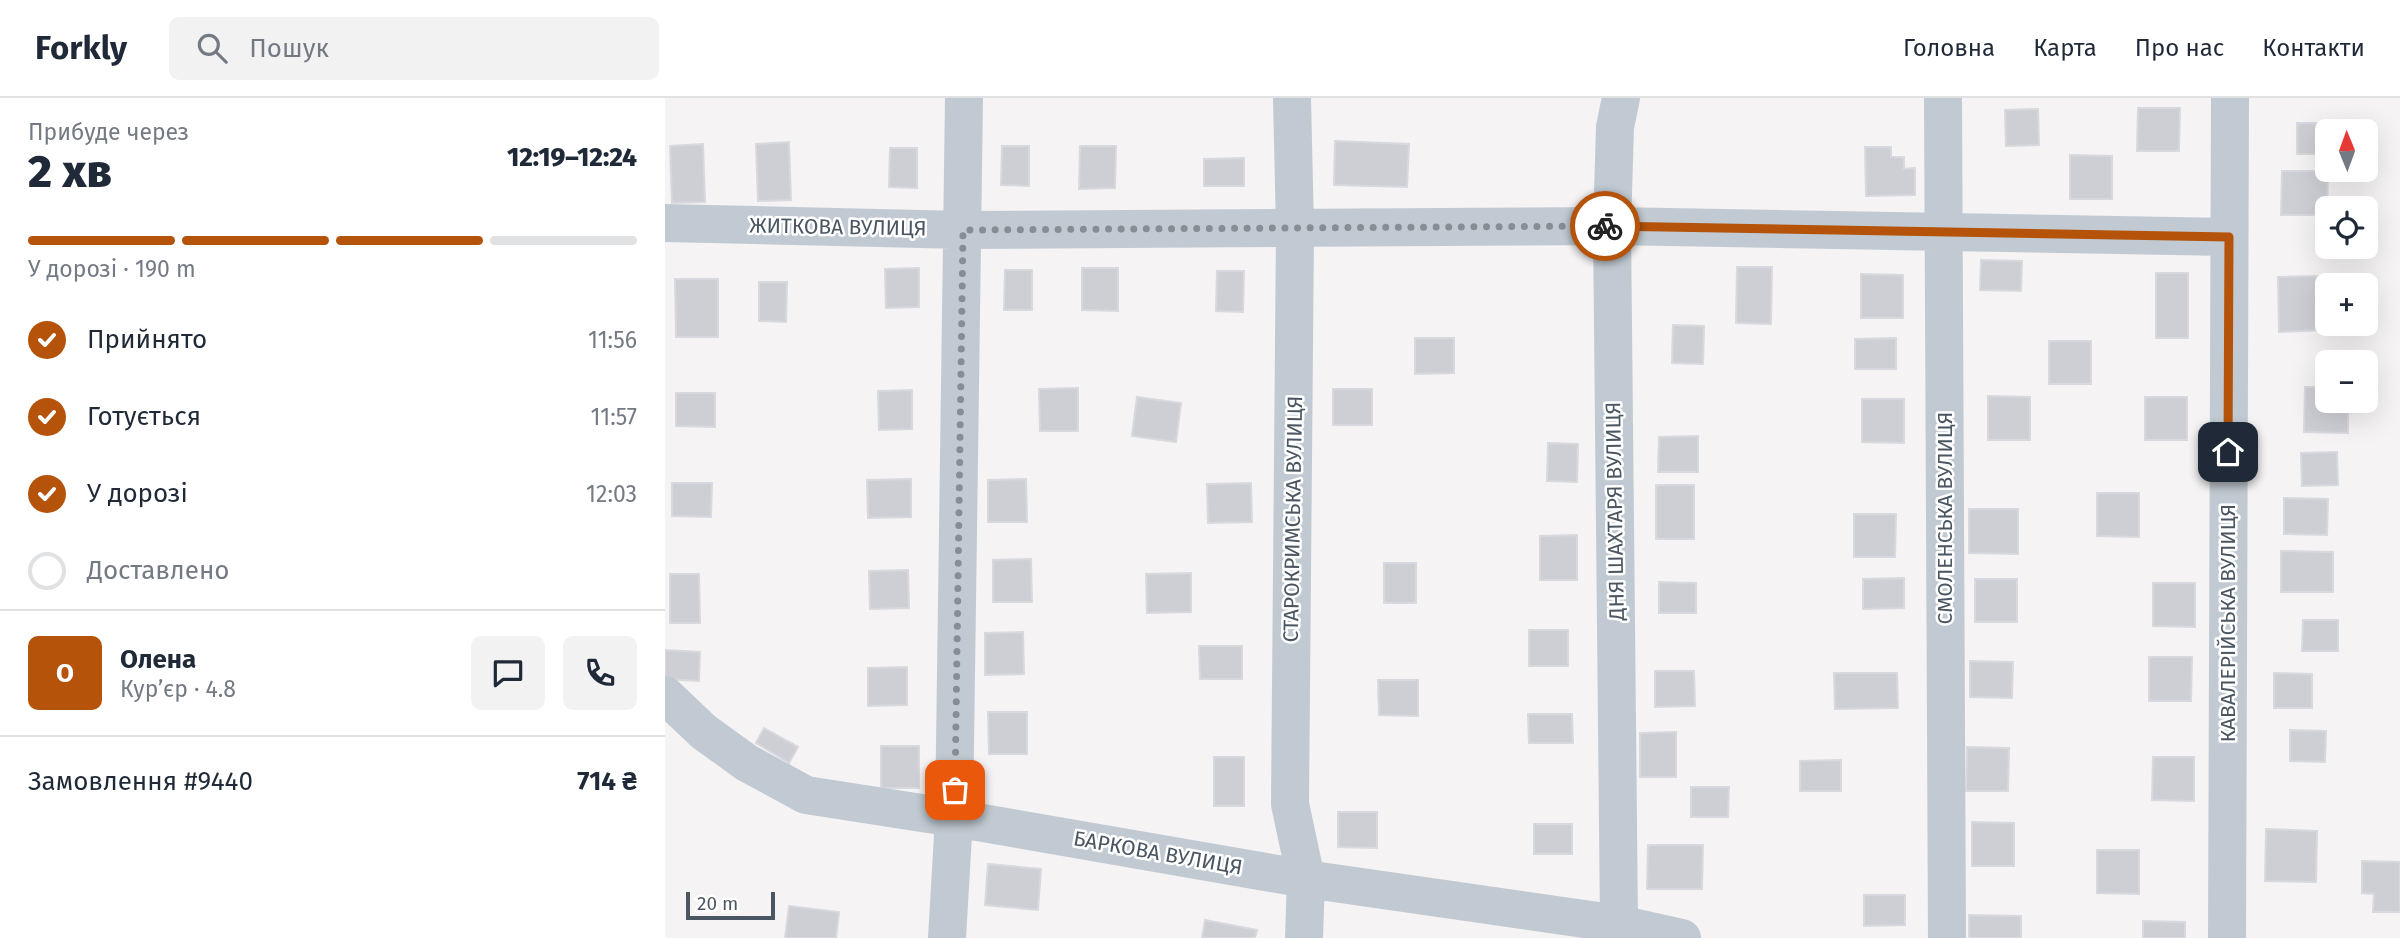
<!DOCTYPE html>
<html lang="uk">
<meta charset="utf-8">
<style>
:root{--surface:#fff;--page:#f2f2f3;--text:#1f2937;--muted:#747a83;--line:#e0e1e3;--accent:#b45309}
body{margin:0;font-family:"Fira Sans",sans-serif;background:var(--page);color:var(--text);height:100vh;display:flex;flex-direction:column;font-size:26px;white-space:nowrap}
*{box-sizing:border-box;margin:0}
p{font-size:23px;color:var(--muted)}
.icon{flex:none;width:38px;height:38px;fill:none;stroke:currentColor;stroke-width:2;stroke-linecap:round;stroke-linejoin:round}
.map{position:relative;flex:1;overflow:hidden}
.sheet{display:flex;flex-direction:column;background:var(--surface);width:665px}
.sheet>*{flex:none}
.needle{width:46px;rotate:359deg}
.controls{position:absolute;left:1650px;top:21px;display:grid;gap:14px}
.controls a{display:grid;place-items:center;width:63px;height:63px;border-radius:10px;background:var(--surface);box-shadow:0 7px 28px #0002;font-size:35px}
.scale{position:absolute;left:21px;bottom:18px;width:89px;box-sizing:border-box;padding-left:7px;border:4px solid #4a5661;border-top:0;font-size:19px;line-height:24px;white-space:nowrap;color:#4a5661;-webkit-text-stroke:5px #fff;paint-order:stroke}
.pin{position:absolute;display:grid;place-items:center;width:60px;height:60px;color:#fff;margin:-30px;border-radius:14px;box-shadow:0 4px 10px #0006}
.courier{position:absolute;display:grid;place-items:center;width:70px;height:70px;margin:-35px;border:5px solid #b45309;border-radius:50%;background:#fff;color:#222;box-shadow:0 2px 9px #0007}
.head em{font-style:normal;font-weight:800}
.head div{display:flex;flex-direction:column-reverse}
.head{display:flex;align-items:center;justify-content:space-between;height:119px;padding:0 28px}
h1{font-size:46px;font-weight:800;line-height:52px}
.bar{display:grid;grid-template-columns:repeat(4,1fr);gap:10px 7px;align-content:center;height:84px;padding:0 28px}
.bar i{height:9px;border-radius:5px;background:var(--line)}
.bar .on{background:var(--accent)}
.bar p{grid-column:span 4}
.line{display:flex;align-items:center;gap:18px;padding:0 28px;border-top:2px solid var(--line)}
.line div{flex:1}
.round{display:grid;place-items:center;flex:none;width:74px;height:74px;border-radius:10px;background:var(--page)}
ol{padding:0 28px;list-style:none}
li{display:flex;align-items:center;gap:21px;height:77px}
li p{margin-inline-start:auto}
li .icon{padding:7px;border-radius:50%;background:var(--accent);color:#fff;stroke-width:4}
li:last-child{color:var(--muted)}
li i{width:38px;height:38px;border:4px solid var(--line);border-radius:50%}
header{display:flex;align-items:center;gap:42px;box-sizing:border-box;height:98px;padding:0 35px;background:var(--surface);border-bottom:2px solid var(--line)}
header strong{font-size:33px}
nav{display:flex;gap:38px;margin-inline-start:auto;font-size:24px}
.search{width:490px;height:63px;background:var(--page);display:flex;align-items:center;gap:18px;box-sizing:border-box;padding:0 24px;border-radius:10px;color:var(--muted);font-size:26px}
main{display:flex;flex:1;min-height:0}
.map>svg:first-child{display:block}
</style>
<header>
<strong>Forkly</strong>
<div class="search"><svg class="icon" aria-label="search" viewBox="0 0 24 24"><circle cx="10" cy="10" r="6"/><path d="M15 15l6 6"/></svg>Пошук</div>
<nav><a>Головна</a><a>Карта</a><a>Про нас</a><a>Контакти</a></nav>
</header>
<main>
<section class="sheet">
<div class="head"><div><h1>2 хв</h1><p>Прибуде через</p></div><em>12:19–12:24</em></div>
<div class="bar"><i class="on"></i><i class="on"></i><i class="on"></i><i></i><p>У дорозі · 190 m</p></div>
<ol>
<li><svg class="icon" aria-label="check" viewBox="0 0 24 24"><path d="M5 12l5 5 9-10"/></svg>Прийнято<p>11:56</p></li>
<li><svg class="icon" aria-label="check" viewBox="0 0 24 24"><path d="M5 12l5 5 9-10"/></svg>Готується<p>11:57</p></li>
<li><svg class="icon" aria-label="check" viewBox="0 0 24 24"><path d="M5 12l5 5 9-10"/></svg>У дорозі<p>12:03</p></li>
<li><i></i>Доставлено</li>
</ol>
<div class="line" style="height:126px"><b class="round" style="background:var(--accent);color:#fff">О</b><div><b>Олена</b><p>Кур’єр · 4.8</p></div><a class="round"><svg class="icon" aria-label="chat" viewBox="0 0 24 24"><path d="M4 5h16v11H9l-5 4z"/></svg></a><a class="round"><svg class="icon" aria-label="phone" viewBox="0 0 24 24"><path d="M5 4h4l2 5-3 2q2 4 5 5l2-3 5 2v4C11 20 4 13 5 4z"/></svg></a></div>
<div class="line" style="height:91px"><div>Замовлення #9440</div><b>714 ₴</b></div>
</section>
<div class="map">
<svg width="1735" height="840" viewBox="0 0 1735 840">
<rect width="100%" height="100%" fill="#f5f3f3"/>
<path fill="#cdcfd5" stroke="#d7d9de" stroke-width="2" d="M1473,10H1515L1514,53H1472Z
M1373,11L1374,47L1341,48L1340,12Z
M1632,25H1668V33H1662V56H1632Z
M670,43L744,46L742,89L669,87Z
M124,44L126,102L93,103L91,46Z
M38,46L40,104L7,105L5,48Z
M337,48H364V88L336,87Z
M415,48H451L450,90L414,91Z
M1200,49H1226V59H1239V71L1250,70V97L1201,98Z
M225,50H252V90L224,89Z
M1405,57L1447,58V101H1405Z
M579,60V88H539V61Z
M1617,73H1663L1662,117H1616Z
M1316,162L1357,163L1356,193L1315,192Z
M1072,169H1107L1106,226L1071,225Z
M254,170V209L221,210L220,171Z
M417,170H453V213L417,212Z
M340,172H367V212H339Z
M552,173H579L578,214L551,213Z
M1491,175H1523V240H1491Z
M1196,176L1238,177V220H1196Z
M1657,178L1658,232L1614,234L1613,179Z
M10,181H53V239H11Z
M94,184H122L121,224L94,223Z
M1008,227L1039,228L1038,266L1007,265Z
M750,240H789V275L750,276Z
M1231,240V271H1190V241Z
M1384,243H1426V286H1384Z
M1640,289H1662V303H1683V335L1639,334Z
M413,290V333H375L374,291Z
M668,291H707V327H668Z
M247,292V331L214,332L213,293Z
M11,295H50V329L11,328Z
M1323,298L1365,299V342H1323Z
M472,299L516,305L511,344L467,338Z
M1480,299H1522V342H1480Z
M1197,301H1239V345L1197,344Z
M1033,338V374H993L994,339Z
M883,345L913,346L912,384L882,383Z
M1672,354L1673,387L1637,388L1636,355Z
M246,381V419L203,420L202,382Z
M361,381L362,424H323V382Z
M7,385H47L46,419L7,418Z
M586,385L587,424L543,425L542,386Z
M991,387H1029V441H991Z
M1432,395H1474V439L1432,438Z
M1619,400L1663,401L1662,437L1619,436Z
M1304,411H1353V456L1304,455Z
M1189,416H1231L1230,459H1189Z
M912,437V482H875V438Z
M1616,453L1668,454V494H1616Z
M366,461L367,504H328V462Z
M719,465H751V505H719Z
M243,472L244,510L205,511L204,473Z
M526,475V514L482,515L481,476Z
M5,476H34L35,525H5Z
M1239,480V510L1198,511V481Z
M1310,481H1352V524H1310Z
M994,484L1031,485V515H994Z
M1488,485H1530V529L1488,528Z
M1638,522H1673V553H1637Z
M864,532H903V568H864Z
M358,534L359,576L320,577V535Z
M534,548H577V581H535Z
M0,552L35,554L34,583L0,581Z
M1484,559H1527L1526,603H1484Z
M1305,563L1348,564L1347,600L1305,599Z
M242,569V607L203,608V570Z
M990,573H1029L1030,608L990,609Z
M1169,575H1232L1233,610L1170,611Z
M1609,575L1647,576V610H1609Z
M713,582H753V618L714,617Z
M323,614H362V656H324Z
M863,616H907L908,645H864Z
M99,630L133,649L124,665L91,645Z
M1625,632L1661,633L1660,664L1625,663Z
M1011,634V679H975V635Z
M216,648H254V690H216Z
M1302,649L1344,650L1343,693H1301Z
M549,659H579V708H549Z
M1488,659H1529V703L1487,702Z
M1176,662V693H1135V663Z
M1026,689H1064L1063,719H1026Z
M673,714H712V750L673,749Z
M1307,724L1349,725V768H1307Z
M869,726H907V756H869Z
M1601,731L1652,733L1651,784L1600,783Z
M983,747H1038L1037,791H982Z
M1432,752H1474V796L1432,795Z
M1697,763L1735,764V814H1708L1709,796L1697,795Z
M323,766L376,771L373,812L320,807Z
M1199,797H1240V827L1199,828Z
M124,808L174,814L171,840H120Z
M1304,817L1356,818V840H1304Z
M540,822L592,832L590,840H537Z
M1478,823L1520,824V840H1478Z"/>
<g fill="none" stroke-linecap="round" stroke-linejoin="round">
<path stroke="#c1cad2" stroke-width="38" d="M627,0L630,131L625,706L641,781L639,840
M1278,0L1282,840
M0,125L298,132L947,128L1564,139
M0,597L39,634L82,665L141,697L289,720L641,781L954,826L1017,840
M954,826L947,128L950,29L956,0
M282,840L289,720L299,0
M1562,840L1565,0"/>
</g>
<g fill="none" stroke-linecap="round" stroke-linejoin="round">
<path stroke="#868d94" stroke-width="7" stroke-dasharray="0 12.6" d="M290,692L298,132L940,128"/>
<path stroke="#b45309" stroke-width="9" d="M940,128L1564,139L1563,354"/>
</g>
<g text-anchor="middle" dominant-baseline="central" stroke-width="5" stroke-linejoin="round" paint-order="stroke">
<g font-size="21" fill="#4a5661" stroke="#fff">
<text transform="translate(173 129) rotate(1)">ЖИТКОВА ВУЛИЦЯ</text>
<text transform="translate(950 413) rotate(-91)">ДНЯ ШАХТАРЯ ВУЛИЦЯ</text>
<text transform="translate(1280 420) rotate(-90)">СМОЛЕНСЬКА ВУЛИЦЯ</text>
<text transform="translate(628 421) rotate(-89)">СТАРОКРИМСЬКА ВУЛИЦЯ</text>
<text transform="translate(1563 525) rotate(-90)">КАВАЛЕРІЙСЬКА ВУЛИЦЯ</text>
<text transform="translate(493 755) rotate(10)">БАРКОВА ВУЛИЦЯ</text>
</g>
</g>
</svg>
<div class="controls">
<a><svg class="needle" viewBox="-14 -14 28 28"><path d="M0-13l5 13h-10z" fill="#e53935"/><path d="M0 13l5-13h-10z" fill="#747a83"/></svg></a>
<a><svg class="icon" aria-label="locate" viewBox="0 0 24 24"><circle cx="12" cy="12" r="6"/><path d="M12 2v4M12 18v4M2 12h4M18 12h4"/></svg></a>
<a>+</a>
<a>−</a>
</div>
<div class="scale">20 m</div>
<div class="pin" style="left:290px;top:692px;background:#ea580c"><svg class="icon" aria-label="bag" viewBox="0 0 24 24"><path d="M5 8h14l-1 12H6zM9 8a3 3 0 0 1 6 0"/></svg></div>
<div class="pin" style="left:1563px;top:354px;background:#1f2937"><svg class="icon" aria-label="home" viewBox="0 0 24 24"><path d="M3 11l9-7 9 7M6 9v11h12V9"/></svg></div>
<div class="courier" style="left:940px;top:128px"><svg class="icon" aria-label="bike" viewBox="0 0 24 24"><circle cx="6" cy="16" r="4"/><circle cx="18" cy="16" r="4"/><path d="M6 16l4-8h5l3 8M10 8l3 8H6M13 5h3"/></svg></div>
</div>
</main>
